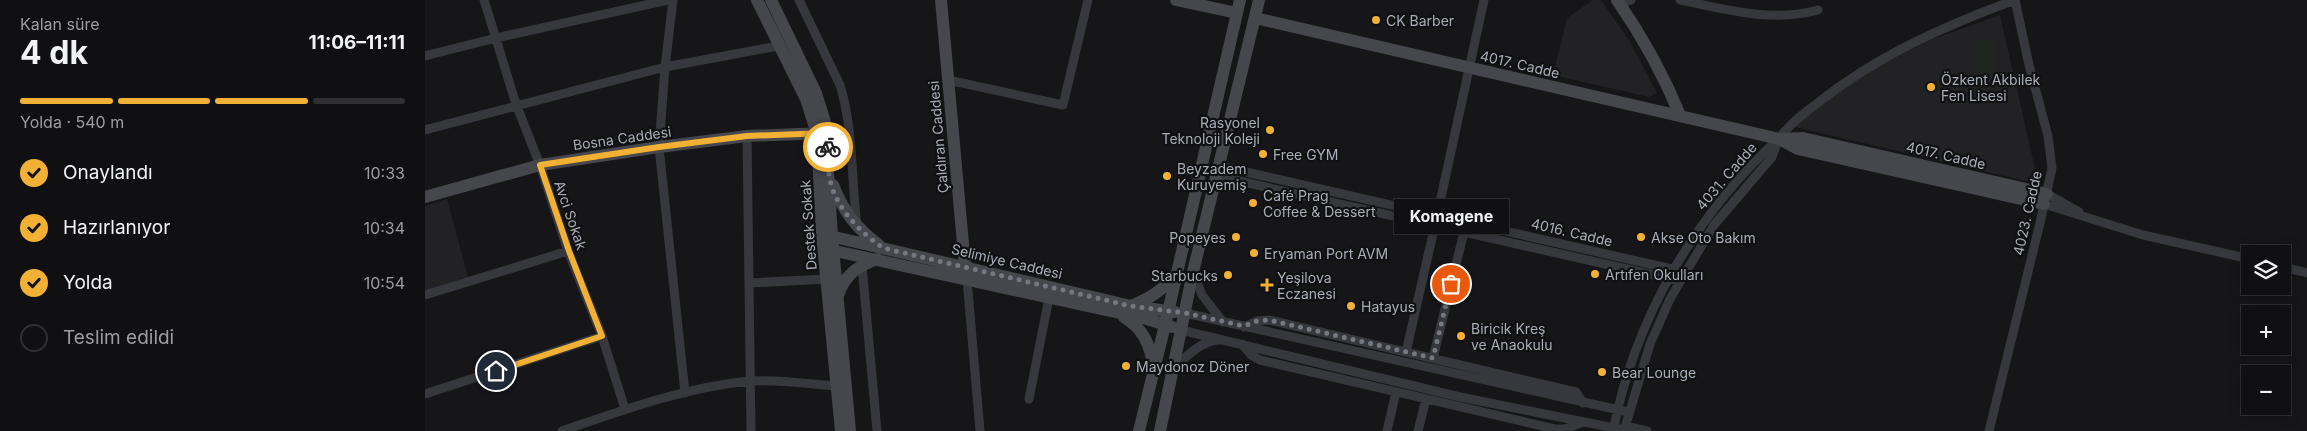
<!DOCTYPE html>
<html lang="tr">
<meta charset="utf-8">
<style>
:root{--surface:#101012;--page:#1e1e20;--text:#f1f3f6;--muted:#9c9d9f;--line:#303032;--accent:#f2b134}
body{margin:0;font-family:Inter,sans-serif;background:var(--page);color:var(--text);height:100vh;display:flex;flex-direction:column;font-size:19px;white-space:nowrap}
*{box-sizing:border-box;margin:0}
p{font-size:16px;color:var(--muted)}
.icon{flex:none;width:28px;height:28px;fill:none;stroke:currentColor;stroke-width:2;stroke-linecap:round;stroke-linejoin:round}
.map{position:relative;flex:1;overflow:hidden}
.side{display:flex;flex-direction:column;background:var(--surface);width:425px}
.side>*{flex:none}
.controls{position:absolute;left:1816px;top:245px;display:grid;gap:10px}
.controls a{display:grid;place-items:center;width:50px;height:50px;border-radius:0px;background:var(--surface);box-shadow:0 2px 12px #0003,0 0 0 1px var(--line);font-size:25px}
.pin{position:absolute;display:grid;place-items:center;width:42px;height:42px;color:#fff;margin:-21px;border:2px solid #fff;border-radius:50%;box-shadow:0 1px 5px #0007}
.courier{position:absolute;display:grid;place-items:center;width:50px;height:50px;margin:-25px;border:4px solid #f2b134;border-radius:50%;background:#fff;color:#222;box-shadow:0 1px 6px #0007}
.bubble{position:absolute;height:35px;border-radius:0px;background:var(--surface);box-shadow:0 2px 12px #0003,0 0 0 1px var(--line);font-size:16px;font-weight:700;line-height:35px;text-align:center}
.head em{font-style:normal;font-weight:700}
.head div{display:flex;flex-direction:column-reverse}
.head{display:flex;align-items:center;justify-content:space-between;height:85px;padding:0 20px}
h1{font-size:32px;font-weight:700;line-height:38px}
.bar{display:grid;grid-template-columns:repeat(4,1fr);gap:8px 5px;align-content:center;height:60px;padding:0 20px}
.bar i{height:6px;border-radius:4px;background:var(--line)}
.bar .active{background:var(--accent)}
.bar p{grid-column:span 4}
ol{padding:0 20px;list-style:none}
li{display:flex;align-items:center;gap:15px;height:55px}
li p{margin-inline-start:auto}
li .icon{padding:5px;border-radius:50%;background:var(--accent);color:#111;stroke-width:4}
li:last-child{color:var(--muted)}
li i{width:28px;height:28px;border:2px solid var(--line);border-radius:50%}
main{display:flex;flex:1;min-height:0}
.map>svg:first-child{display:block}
</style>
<main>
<section class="side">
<div class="head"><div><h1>4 dk</h1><p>Kalan süre</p></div><em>11:06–11:11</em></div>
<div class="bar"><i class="active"></i><i class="active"></i><i class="active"></i><i></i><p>Yolda · 540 m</p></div>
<ol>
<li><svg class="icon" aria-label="check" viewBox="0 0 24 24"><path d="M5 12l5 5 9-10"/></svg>Onaylandı<p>10:33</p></li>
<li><svg class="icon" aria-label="check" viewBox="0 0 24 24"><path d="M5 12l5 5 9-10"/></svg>Hazırlanıyor<p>10:34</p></li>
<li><svg class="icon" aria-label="check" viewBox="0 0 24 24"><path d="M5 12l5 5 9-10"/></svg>Yolda<p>10:54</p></li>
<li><i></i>Teslim edildi</li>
</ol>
</section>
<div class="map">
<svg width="1882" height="431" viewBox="0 0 1882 431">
<rect width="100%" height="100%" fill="#161618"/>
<path fill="#222225" d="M1168,0H1176L1204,40L1232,93L1224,97L1128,75L1142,18Z
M1575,15L1610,169L1609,183L1370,127L1396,103L1443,72L1505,40Z
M22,199L43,277L0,291V206Z"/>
<path fill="#1e261f" d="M1551,39H1571V72H1551Z"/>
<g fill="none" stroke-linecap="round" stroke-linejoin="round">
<path stroke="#37383d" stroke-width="9" d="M59,0L91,104L115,165L143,251L177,336L200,409
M248,0L240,67L234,147L260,393
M374,0L415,85C429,131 426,179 432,226
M1255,0C1301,9 1346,23 1393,10
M1194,4L1206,0
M0,56L71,38L243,0
M523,80L638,105L663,0
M0,130L240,67L353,46
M322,136L326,431
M795,166L1260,272
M792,176L1255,281
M1622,194L1654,212
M1619,204L1718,235L1825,259
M1012,216L1059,0
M437,266L452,431
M1858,267L1882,273
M769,274L777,295L798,322
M542,279L555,431
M325,283L402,279
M0,295L143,251
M760,313L1203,412
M819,327L832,321L844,320L1151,392L1158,403
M756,330L1035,397L1199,430
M817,344L826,355L835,360L1130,429H1140L1158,422
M981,352L1010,225
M1008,358L1039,232
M749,369C760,357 776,341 793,340
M0,394L177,336
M604,399L624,298
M1200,426L1222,431
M137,431C198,410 261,387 325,381C351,379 385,384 412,386
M962,431L971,392
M993,431L1001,399
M1188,431C1210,319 1269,217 1352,140C1356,137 1358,132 1362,129C1371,119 1383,110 1394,102C1452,56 1521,25 1590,0
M1199,431L1225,344L1245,299L1289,225L1347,157L1353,141
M1564,431L1615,223L1627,168L1623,136L1604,65L1590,0"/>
<path stroke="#45474d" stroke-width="12" d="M332,0L381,99L392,134L397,235L416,431
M346,0L391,93L400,122L407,237L425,431
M516,0L540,266
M751,0L812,13
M1192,0C1217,36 1238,74 1255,115
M830,18L1354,139L1378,138L1622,194
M1354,139L1373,149L1619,204
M408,185C418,211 432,229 454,245
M0,197L115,165L234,147L322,136L400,133
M401,235L706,306L750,312
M401,249L722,319L747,327
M413,296C419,276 432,266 452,259
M706,306C725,298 737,291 750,275
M699,317C719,329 724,344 729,366
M714,431L740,325L815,0
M735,431L768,272L834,0"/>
</g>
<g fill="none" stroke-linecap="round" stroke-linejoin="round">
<path stroke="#757880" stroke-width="5" stroke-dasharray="0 9" d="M403,147C403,156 403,165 404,174C408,206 434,231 458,248L706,306L760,313L819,326L832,321L844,320L1008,358L1026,284"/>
<path stroke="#f2b134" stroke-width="6" d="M71,371L177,336L144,251L115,165L234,147L322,136L402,133L403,147"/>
</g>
<g fill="#f2b134" stroke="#111113" stroke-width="2">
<circle cx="951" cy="20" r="5"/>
<circle cx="1506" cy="87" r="5"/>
<circle cx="845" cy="130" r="5"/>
<circle cx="838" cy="154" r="5"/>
<circle cx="742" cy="176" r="5"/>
<circle cx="828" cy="203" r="5"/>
<circle cx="811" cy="237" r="5"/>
<circle cx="1216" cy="237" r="5"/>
<circle cx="829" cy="253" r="5"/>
<circle cx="1170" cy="274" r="5"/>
<circle cx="803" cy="275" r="5"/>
<path d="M839.5 277.5h5v5h5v5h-5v5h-5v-5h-5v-5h5z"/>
<circle cx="926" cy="306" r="5"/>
<circle cx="1036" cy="336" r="5"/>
<circle cx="701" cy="366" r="5"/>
<circle cx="1177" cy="372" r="5"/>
</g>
<g text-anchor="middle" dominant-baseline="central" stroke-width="4.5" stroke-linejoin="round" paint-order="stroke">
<g font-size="14" fill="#a8adb8" stroke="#111113" text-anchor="start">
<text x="961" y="20">CK Barber</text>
<text x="1516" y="79">Özkent Akbilek<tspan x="1516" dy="16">Fen Lisesi</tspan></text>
<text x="835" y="122" text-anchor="end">Rasyonel<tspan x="835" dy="16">Teknoloji Koleji</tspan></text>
<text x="848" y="154">Free GYM</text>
<text x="752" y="168">Beyzadem<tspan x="752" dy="16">Kuruyemiş</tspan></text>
<text x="838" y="195">Café Prag<tspan x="838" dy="16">Coffee &amp; Dessert</tspan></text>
<text x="801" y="237" text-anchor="end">Popeyes</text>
<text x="1226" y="237">Akse Oto Bakım</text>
<text x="839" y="253">Eryaman Port AVM</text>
<text x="1180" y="274">Artıfen Okulları</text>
<text x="793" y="275" text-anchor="end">Starbucks</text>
<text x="852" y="277">Yeşilova<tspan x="852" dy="16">Eczanesi</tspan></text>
<text x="936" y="306">Hatayus</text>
<text x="1046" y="328">Biricik Kreş<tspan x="1046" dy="16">ve Anaokulu</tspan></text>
<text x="711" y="366">Maydonoz Döner</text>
<text x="1187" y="372">Bear Lounge</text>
</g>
<g font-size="14" fill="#a8adb8" stroke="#111113">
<text transform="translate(1095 64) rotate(13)">4017. Cadde</text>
<text transform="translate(513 137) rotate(-95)">Çaldıran Caddesi</text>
<text transform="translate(197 138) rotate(-8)">Bosna Caddesi</text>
<text transform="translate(1521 155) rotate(13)">4017. Cadde</text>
<text transform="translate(1301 176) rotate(-49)">4031. Cadde</text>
<text transform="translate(1602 213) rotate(-77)">4023. Cadde</text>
<text transform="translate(146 215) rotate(71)">Avci Sokak</text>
<text transform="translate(383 225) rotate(-94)">Destek Sokak</text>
<text transform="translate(1147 232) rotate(13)">4016. Cadde</text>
<text transform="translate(582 261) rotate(13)">Selimiye Caddesi</text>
</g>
</g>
</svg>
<div class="controls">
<a><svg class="icon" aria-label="layers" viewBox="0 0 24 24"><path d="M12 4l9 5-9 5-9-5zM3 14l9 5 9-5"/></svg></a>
<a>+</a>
<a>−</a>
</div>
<div class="pin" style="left:1026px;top:284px;background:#ea580c"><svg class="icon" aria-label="bag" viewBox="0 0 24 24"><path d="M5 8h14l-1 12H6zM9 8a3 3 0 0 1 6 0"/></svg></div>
<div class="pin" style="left:71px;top:371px;background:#1f2937"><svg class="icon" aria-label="home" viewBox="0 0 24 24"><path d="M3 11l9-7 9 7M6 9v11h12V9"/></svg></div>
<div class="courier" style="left:403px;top:147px"><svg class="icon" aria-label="bike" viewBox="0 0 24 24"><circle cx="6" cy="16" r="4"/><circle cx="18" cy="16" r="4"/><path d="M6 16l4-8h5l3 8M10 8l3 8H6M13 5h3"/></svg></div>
<div class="bubble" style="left:969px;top:199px;width:115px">Komagene</div>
</div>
</main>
